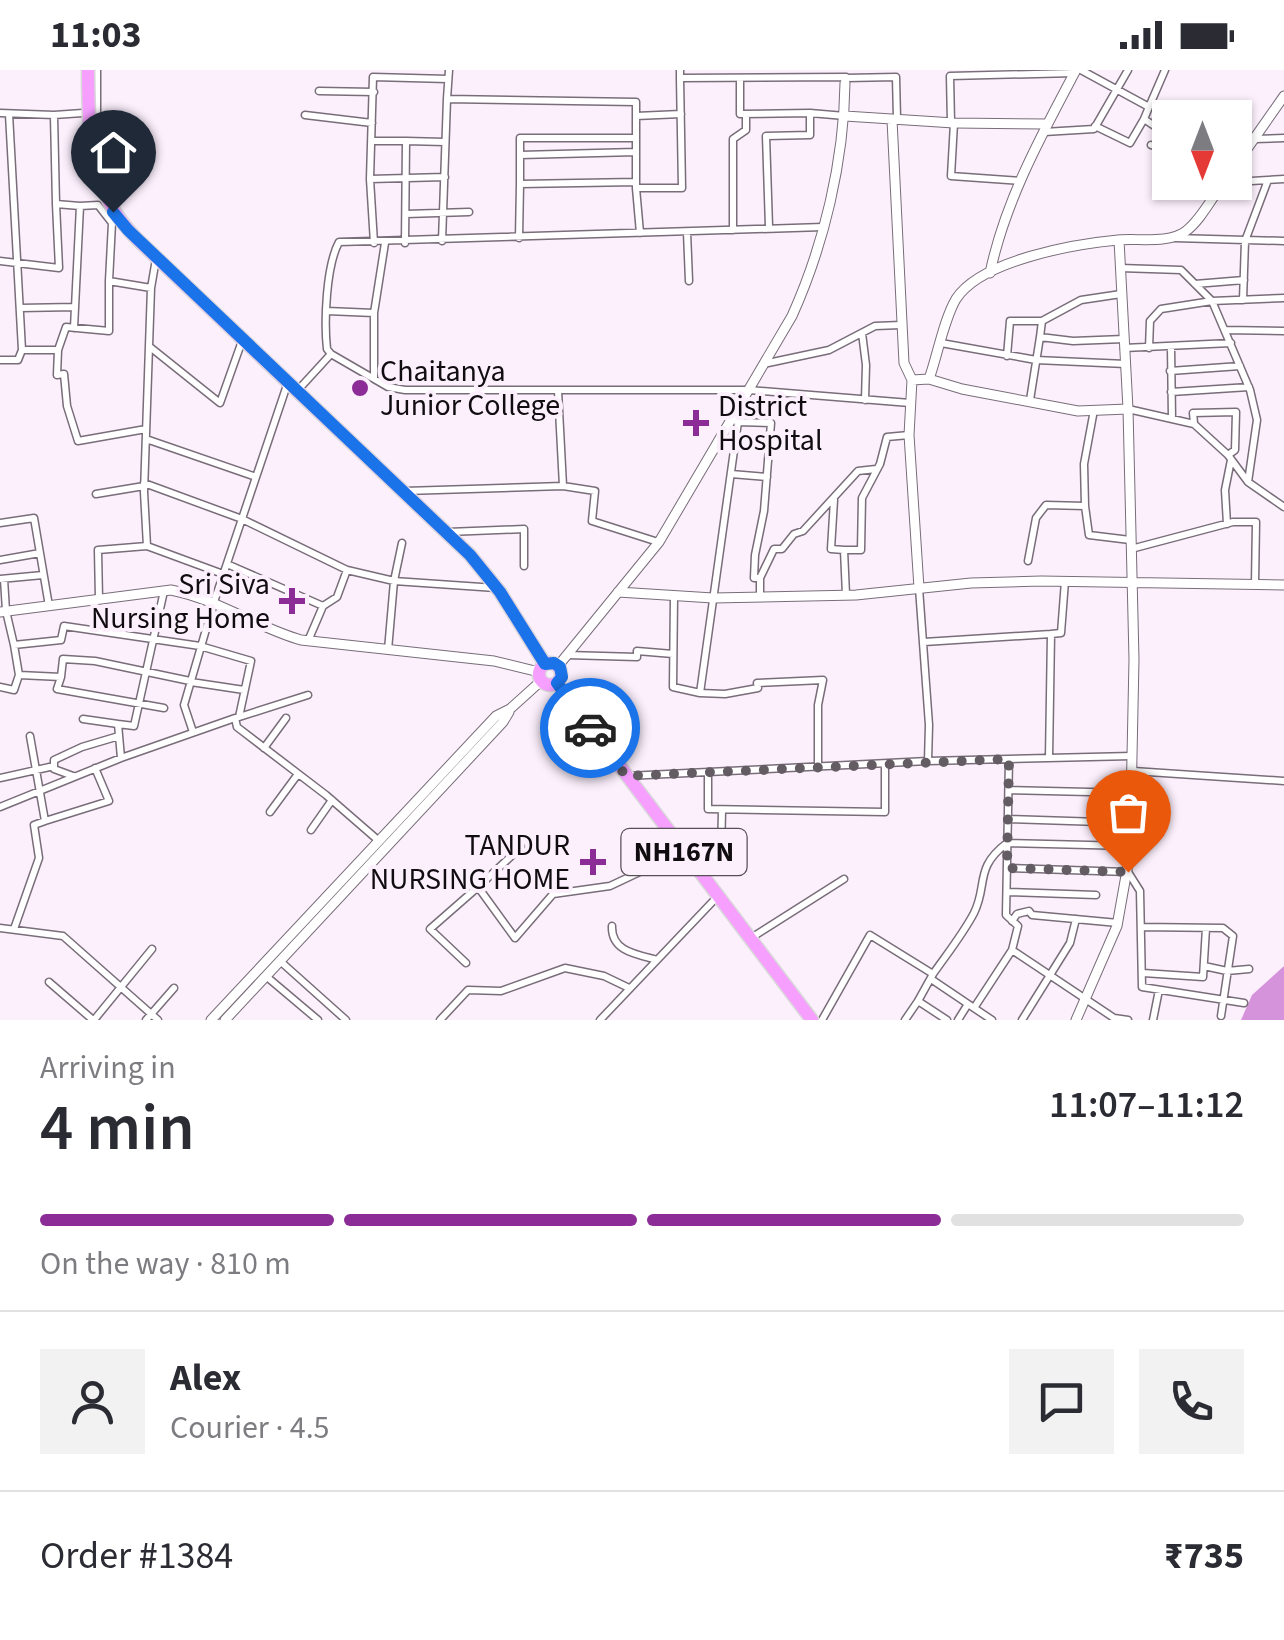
<!DOCTYPE html>
<meta charset="utf-8">
<style>
:root{--surface:#fff;--page:#f2f2f3;--text:#2b2b33;--muted:#7c7c81;--line:#e1e1e2;--accent:#8c2d97}
body{margin:0;font-family:"Source Sans 3",sans-serif;background:var(--page);color:var(--text);height:100vh;display:flex;flex-direction:column;font-size:38px;white-space:nowrap}
*{box-sizing:border-box;margin:0}
p{font-size:32px;color:var(--muted)}
.icon{flex:none;width:55px;height:55px;fill:none;stroke:currentColor;stroke-width:2;stroke-linecap:round;stroke-linejoin:round}
.map{position:relative;height:950px;overflow:hidden}
.drawer{display:flex;flex-direction:column;background:var(--surface);flex:1}
.drawer>*{flex:none}
.needle{width:65px;rotate:180deg}
.controls{position:absolute;left:1152px;top:30px;display:grid;gap:20px}
.controls a{display:grid;place-items:center;width:100px;height:100px;border-radius:0px;background:var(--surface);box-shadow:0 2px 8px #0004;font-size:50px}
.pin{position:absolute;display:grid;place-items:center;width:85px;height:85px;color:#fff;margin:-102px -42px;border-radius:50% 50% 50% 0;rotate:-45deg;box-shadow:0 0 10px #0007}
.pin .icon{rotate:45deg}
.courier{position:absolute;display:grid;place-items:center;width:100px;height:100px;margin:-50px;border:8px solid #1a73e8;border-radius:50%;background:#fff;color:#222;box-shadow:0 2px 12px #0007}
.overview em{font-style:normal;font-weight:600}
.overview div{display:flex;flex-direction:column-reverse}
.overview{display:flex;align-items:center;justify-content:space-between;height:170px;padding:0 40px}
h1{font-size:65px;font-weight:600;line-height:75px}
.bar{display:grid;grid-template-columns:repeat(4,1fr);gap:15px 10px;align-content:center;height:120px;padding:0 40px}
.bar i{height:12px;border-radius:8px;background:var(--line)}
.bar .selected{background:var(--accent)}
.bar p{grid-column:span 4}
.line{display:flex;align-items:center;gap:25px;padding:0 40px;border-top:2px solid var(--line)}
.line div{flex:1}
.round{display:grid;place-items:center;flex:none;width:105px;height:105px;border-radius:0px;background:var(--page)}
.status{display:flex;justify-content:space-between;align-items:center;height:70px;padding:0 50px;background:var(--surface);direction:ltr}
.status svg{height:28px;fill:currentColor}
.map>svg:first-child{display:block}
</style>
<div class="status"><b>11:03</b><svg viewBox="0 0 49 12"><path d="M0 12V9h3v3zM5 12V6h3v6zM10 12V3h3v9zM15 12V0h3v12zM26 1h20v11H26zM47 4h2v5h-2z"/></svg></div>
<div class="map">
<svg width="1284" height="950" viewBox="0 0 1284 950">
<rect width="100%" height="100%" fill="#fcf0fd"/>
<path fill="#d593db" d="M1284,896V950H1241L1252,925Z"/>
<g fill="none" stroke-linecap="round" stroke-linejoin="round">
<g stroke="#786d79" stroke-width="9">
<path id="street" d="M680,0V8L846,7
M1081,0L1149,37L1165,0
M740,8V44L810,43
M846,8L896,7L897,49
M319,21L374,22
M447,29L449,0
M1149,37L1144,49L1159,59L1161,54L1170,58
M0,43L54,45L97,42V0
M9,44L22,280H58
M305,45L372,53
M54,46L56,134
M636,46L681,44
M951,53L950,6L1075,3
M954,53L951,106L1020,111
M1095,56L1130,73L1144,49
M1044,62L1094,59L1128,0
M1254,69L1284,68
M372,71H406
M1151,75L1170,81
M520,85L636,82
M370,109L445,107
M1235,112L1284,109
M520,114V68H636
M406,144L469,142
M769,157L766,66L810,65V43L845,46
M823,157L339,172C326,196 324,252 327,279L331,284L388,317L405,320H749L910,333
M733,160V69L746,60V44
M687,162L689,211
M640,163L636,118H682L680,8
M519,168L520,114L636,112
M1175,168L1284,171
M442,171L447,29L636,32V118
M374,173L370,109L373,7L448,9
M405,173L406,71L445,72
M0,191L59,198L56,134L80,136
M1120,198L1181,200L1212,231L1284,228
M1195,214L1244,210
M1243,230L1245,171L1268,110
M20,238L75,237
M327,241L374,243L385,173
M374,243V308
M1042,251L1081,230L1121,224
M74,258L80,136L98,135L112,153L109,211
M1225,260L1284,261
M862,263L866,295L865,330
M941,273L1036,290L1126,294
M150,277L220,333L242,271
M1171,277L1172,349
M1124,278L1231,273
M1007,286L1010,251H1042L1040,267
M0,290H18L22,280
M768,293L829,280L875,256L901,255
M1170,301L1240,296
M298,320L331,284
M1171,322L1249,317
M1030,330L1040,267L1073,271L1124,269
M1128,339L1194,354L1228,385L1248,412L1257,350L1250,320L1212,231L1161,239L1150,251L1149,278
M737,352L771,353L764,441L755,485L754,508H760
M1194,353L1193,343L1236,342L1235,380L1228,385
M146,359L78,371L67,336L64,304L57,305L58,280L66,257L109,261V211L151,218
M146,369L256,407
M731,404L767,407
M1248,412L1284,437
M144,413L242,449L347,500L394,511L388,580
M563,416L595,421L592,451L658,472
M405,421L563,416L558,321
M96,424L144,416
M834,430L831,479L844,480
M1085,436L1089,465L1130,470
M0,453L34,448L49,536
M1227,454L1225,420L1231,390
M448,462L524,459V496
M402,473L394,511L496,518
M147,476L223,504
M1131,479L1233,452H1256L1255,514
M0,490L40,483
M1028,491L1036,448L1046,435L1085,436L1084,394L1094,340
M227,494L323,536L308,571
M0,509L43,505
M4,509L6,541L14,575
M846,525L844,480H861L862,428L880,394L887,367L909,365
M674,527L673,617L700,623L738,352
M760,527V508L774,479H782L794,464L803,461L858,401L876,399
M99,529L98,480L147,476L144,422L151,218L156,189
M323,536L337,527L347,500
M924,572L1051,564
M567,585L637,587V581L673,584
M19,605L61,607L63,589L95,591L190,611
M61,607L57,619L164,638
M191,612L244,620
M0,617L14,620L19,605L14,575L61,570L64,556L200,576L251,591L239,647
M700,623L725,624L758,618L757,613L823,610L818,635V697
M236,648L308,625
M83,649L118,654
M193,662L184,635L214,532L287,315
M264,678L286,648
M121,688L118,654L134,656L164,521
M1049,688L1051,564L1061,563L1065,511
M1009,689L1006,845L1018,856L1012,880L1114,948L1128,950
M928,691L1132,686
M1133,701L1284,711
M708,702V739L885,742V694
M73,706L54,699V690L82,677L119,666
M627,706L928,691L929,655L919,518
M0,708L54,696
M1009,720L1131,723
M0,737L121,688L235,648L237,657L326,725L379,771
M270,742L298,704
M1008,749L1131,753
M45,751L109,731L95,698
M311,760L332,730
M521,777L478,817L515,868L553,824L610,816L682,782
M688,788L721,785L722,740
M1007,798L1128,802L1140,821L1142,917L1244,933
M1007,822L1096,825
M1012,851L1017,844L1029,841L1032,845L1118,853
M612,856C611,880 634,884 654,889
M1141,857L1223,858L1233,866L1221,946
M0,858L63,866L158,950
M14,859L39,788L34,755L45,751L30,666
M751,868L844,809
M280,891L346,950
M466,893L430,859L478,817
M1204,896L1227,901L1249,899
M1143,903L1203,907L1206,858
M933,904L918,931L947,950
M267,907L318,950
M931,909L974,938
M49,912L93,950
M94,950L152,879
M146,950L174,918
M440,950L468,920L501,921L565,898L604,906L629,918
M600,950L717,827
M822,950L870,865L933,904C947,884 963,864 974,843C988,815 974,798 1007,773L1130,776
M905,950L918,931
M958,950L968,934
M992,950L974,938L1012,880
M1022,950L1070,873L1076,849
M1153,950L1159,920"/>
</g>
<g stroke="#786d79" stroke-width="11">
<path id="secondary" d="M845,46L954,53L1047,54
M892,50L904,293L912,310L909,365L919,518
M1235,96L1284,26
M990,203C1005,131 1042,64 1076,0
M929,309C937,287 944,249 956,229C981,190 1075,174 1118,170C1138,168 1169,174 1186,161C1201,150 1212,127 1224,112
M912,310L929,309L962,319L1078,341L1128,339
M618,522L713,528L856,525L971,513L1041,511L1284,515
M0,542L171,520C217,529 256,557 301,570L494,591L539,602
M558,596L659,472L792,246C824,175 844,91 845,13
M211,950L496,646L510,639L541,611
M225,950L503,652L509,642
M1076,950L1117,856L1130,783L1134,589L1128,339L1119,170"/>
</g>
<g stroke="#d9d8d9" stroke-width="15">
<path id="highway" d="M138,170L470,485L500,522L545,594
M539 604a11 11 0 1 1 22 0a11 11 0 1 1-22 0Z
M557,613L812,950"/>
</g>
<use href="#street" stroke="#fff" stroke-width="6"/>
<use href="#secondary" stroke="#fff" stroke-width="9"/>
<use href="#highway" stroke="#f69fff" stroke-width="12"/>
<g stroke="#d9d8d9" stroke-width="15" stroke-linecap="butt">
<path id="highway-bridge" d="M88,0C89,67 87,120 138,170"/>
</g>
<use href="#highway-bridge" stroke="#f69fff" stroke-width="12"/>
</g>
<g fill="none" stroke-linecap="round" stroke-linejoin="round">
<path stroke="#635c63" stroke-width="10" stroke-dasharray="0 18" d="M590,658L626,706L1009,689L1007,798L1128,802"/>
<path stroke="#1a73e8" stroke-width="12" d="M113,142L128,160L470,485L500,522L545,594L554,593L560,597L562,607L557,613L590,658"/>
</g>
<g fill="#8c2d97" stroke="#fcf0fd" stroke-width="4">
<circle cx="360" cy="318" r="10"/>
<path d="M691 338h10v10h10v10h-10v10h-10v-10h-10v-10h10z"/>
<path d="M287 516h10v10h10v10h-10v10h-10v-10h-10v-10h10z"/>
<path d="M588 777h10v10h10v10h-10v10h-10v-10h-10v-10h10z"/>
</g>
<g text-anchor="middle" dominant-baseline="central" stroke-width="8" stroke-linejoin="round" paint-order="stroke">
<rect fill="#fcf0fd" stroke="#575057" stroke-width="2.5" x="621.5" y="759" width="125" height="46" rx="8"/>
<g font-size="28" font-weight="bold" fill="#100c10">
<text x="684" y="782">NH167N</text>
</g>
<g font-size="30" fill="#100c10" stroke="#fcf0fd" text-anchor="start">
<text x="380" y="301">Chaitanya<tspan x="380" dy="34">Junior College</tspan></text>
<text x="718" y="336">District<tspan x="718" dy="34">Hospital</tspan></text>
<text x="270" y="514" text-anchor="end">Sri Siva<tspan x="270" dy="34">Nursing Home</tspan></text>
<text x="570" y="775" text-anchor="end">TANDUR<tspan x="570" dy="34">NURSING HOME</tspan></text>
</g>
</g>
</svg>
<div class="controls">
<a><svg class="needle" viewBox="-14 -14 28 28"><path d="M0-13l5 13h-10z" fill="#e53935"/><path d="M0 13l5-13h-10z" fill="#7c7c81"/></svg></a>
</div>
<div class="pin" style="left:1128px;top:802px;background:#ea580c"><svg class="icon" aria-label="bag" viewBox="0 0 24 24"><path d="M5 8h14l-1 12H6zM9 8a3 3 0 0 1 6 0"/></svg></div>
<div class="pin" style="left:113px;top:142px;background:#1f2937"><svg class="icon" aria-label="home" viewBox="0 0 24 24"><path d="M3 11l9-7 9 7M6 9v11h12V9"/></svg></div>
<div class="courier" style="left:590px;top:658px"><svg class="icon" aria-label="car" viewBox="0 0 24 24"><path d="M5 17H2v-5l4-1 3-4h7l3 4 3 1v5h-3M9 17h6M6 11h13"/><circle cx="7" cy="17" r="2"/><circle cx="17" cy="17" r="2"/></svg></div>
</div>
<section class="drawer">
<div class="overview"><div><h1>4 min</h1><p>Arriving in</p></div><em>11:07–11:12</em></div>
<div class="bar"><i class="selected"></i><i class="selected"></i><i class="selected"></i><i></i><p>On the way · 810 m</p></div>
<div class="line" style="height:180px"><a class="round"><svg class="icon" aria-label="person" viewBox="0 0 24 24"><circle cx="12" cy="8" r="4"/><path d="M4 21q1-7 8-7t8 7"/></svg></a><div><b>Alex</b><p>Courier · 4.5</p></div><a class="round"><svg class="icon" aria-label="chat" viewBox="0 0 24 24"><path d="M4 5h16v11H9l-5 4z"/></svg></a><a class="round"><svg class="icon" aria-label="phone" viewBox="0 0 24 24"><path d="M5 4h4l2 5-3 2q2 4 5 5l2-3 5 2v4C11 20 4 13 5 4z"/></svg></a></div>
<div class="line" style="height:130px"><div>Order #1384</div><b>₹735</b></div>
</section>
